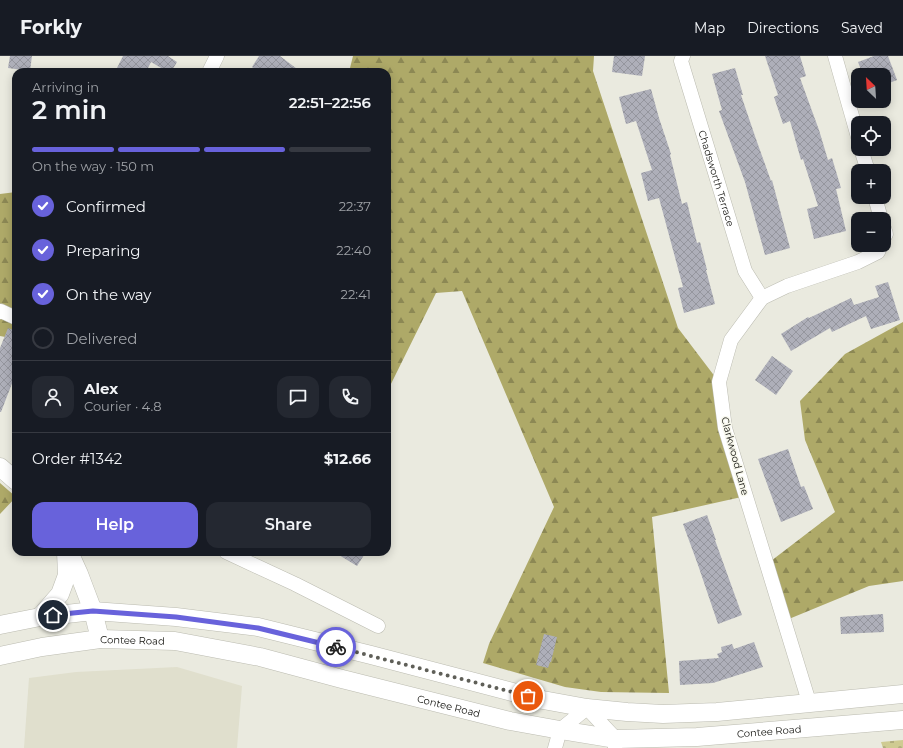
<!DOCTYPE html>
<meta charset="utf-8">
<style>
:root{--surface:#171b24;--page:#242831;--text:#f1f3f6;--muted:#9ea1a6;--line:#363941;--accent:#6862db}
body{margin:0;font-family:Montserrat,sans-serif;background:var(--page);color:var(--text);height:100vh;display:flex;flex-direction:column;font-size:15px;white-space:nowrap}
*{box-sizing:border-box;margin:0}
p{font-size:13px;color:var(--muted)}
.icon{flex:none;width:22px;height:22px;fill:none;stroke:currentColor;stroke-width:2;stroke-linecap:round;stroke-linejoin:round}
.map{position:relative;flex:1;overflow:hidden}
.side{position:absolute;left:12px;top:12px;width:379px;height:488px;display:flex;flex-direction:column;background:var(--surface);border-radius:12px;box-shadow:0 2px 10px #0003}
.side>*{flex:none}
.needle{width:26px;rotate:335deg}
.buttons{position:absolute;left:851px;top:12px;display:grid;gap:8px}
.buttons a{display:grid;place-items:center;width:40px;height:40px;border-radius:8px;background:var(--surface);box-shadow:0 2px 10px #0003;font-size:20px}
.pin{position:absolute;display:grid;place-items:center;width:34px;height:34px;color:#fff;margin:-17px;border:2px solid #fff;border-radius:50%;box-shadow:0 1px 4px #0007}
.courier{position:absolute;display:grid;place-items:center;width:40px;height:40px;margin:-20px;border:3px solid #6862db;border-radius:50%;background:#fff;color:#222;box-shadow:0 1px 5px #0007}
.headline em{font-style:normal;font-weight:600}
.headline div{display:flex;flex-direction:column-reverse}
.headline{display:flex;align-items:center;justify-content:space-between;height:68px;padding:0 20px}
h1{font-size:26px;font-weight:600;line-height:30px}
.bar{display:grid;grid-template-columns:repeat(4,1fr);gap:6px 4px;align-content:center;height:48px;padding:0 20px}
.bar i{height:5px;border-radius:3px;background:var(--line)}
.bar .on{background:var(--accent)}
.bar p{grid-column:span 4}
.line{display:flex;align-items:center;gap:10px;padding:0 20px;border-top:1px solid var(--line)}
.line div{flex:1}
.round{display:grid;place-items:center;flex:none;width:42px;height:42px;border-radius:12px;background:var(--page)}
ol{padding:0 20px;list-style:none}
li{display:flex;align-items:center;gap:12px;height:44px}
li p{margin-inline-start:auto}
li .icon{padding:4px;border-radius:50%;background:var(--accent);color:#fff;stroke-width:4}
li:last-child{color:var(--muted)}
li i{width:22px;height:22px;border:2px solid var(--line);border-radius:50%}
.cta{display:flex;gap:8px;margin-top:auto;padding:8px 20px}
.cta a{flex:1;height:46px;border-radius:12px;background:var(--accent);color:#fff;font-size:16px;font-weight:600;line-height:46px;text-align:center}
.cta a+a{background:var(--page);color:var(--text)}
header{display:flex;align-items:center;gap:24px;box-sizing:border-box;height:56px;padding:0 20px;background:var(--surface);border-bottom:1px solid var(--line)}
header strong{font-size:19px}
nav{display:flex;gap:22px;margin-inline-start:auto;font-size:14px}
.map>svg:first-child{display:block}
</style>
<header>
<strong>Forkly</strong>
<nav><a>Map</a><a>Directions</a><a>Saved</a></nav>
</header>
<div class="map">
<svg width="903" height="692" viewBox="0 0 903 692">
<defs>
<pattern id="forest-firs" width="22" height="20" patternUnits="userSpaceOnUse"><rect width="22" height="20" fill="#aea968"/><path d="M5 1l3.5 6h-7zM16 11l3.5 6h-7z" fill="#8c8854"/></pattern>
<pattern id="cemetery-stones" width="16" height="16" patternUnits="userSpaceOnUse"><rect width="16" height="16" fill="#cfcb92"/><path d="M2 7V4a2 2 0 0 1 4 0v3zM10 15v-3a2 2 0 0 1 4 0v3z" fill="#b1ad7d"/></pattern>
<pattern id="building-cross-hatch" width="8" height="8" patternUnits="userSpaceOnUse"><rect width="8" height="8" fill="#aeafb9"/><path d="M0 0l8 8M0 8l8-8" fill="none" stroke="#95969e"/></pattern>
</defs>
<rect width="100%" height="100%" fill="#eaeadf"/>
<path fill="#e0dfcd" d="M177,611L242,630L237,692H24L29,622L76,616Z"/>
<path fill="url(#forest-firs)" d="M353,0H594L593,15L678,272L719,326L746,440L652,461L669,637L601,636L565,631L483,607L489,588L554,451L462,235L436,237L387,336V16H349Z
M16,136V283L0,280V138Z
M903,266V525L869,530L784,565L767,508L835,456L805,384L800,345L845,298Z
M0,427L16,441L0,458Z"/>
<path fill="url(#cemetery-stones)" d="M903,684V692H883L881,686Z"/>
<path fill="url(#building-cross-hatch)" d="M10,0H32L30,15L8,12Z
M123,0H168L177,6L171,16H168L151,6L146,16H115Z
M259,0H280L301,16H259L252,11Z
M614,0H645L642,20L612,16Z
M765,0H800L806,20L800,22L819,74L828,104L832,102L841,132L836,133L846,175L814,183L807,153L818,150L803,103L801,104L790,65L783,68L774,41L778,39Z
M874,0H888L897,24L884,29V19H863L858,6Z
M735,12L743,39H741L756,83L771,125L772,124L790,192L765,199L745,126L719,55L722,54L712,18Z
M651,33L659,62L671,98L670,99L682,148L687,146L697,187L700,186L707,214H706L715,248L684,257L678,232L683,231L659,142L648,145L641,117L652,114L636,65L626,68L619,41Z
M888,226L900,264L871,273L866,260L832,276L830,272L791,295L781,278L808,261L809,262L851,242L854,249L879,241L875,230Z
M8,272L16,275V317L1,356H0V292Z
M772,300L793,315L776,339L755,324Z
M788,393L801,431L804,430L813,453L781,466L758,403Z
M707,459L716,484H715L742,559L718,568L698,509L683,468Z
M334,496H366L357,510Z
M883,558L884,576L841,578L840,561Z
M544,578L557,581L551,606H550L548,612L536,609Z
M754,586L763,611L713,627L680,629L679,605L719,602L717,598L722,596L721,591L732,588L734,593Z"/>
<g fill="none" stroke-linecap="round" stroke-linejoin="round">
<g stroke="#bbbbb0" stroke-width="15">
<g id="minor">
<path id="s1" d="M683,0L681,5L745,215L762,242"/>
<path d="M835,0L858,81"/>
<path d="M209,16L217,0"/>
<path d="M861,93L868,115"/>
<path d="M875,141L881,163"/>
<path d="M884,172L886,178L884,181"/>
<path d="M0,256L1,255L16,262"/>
<path d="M226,496L295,528L378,570"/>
<path d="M809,646L725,372L719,326L731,284L762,242L787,230L858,206L878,196L881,189"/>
<path d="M555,692L560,674L587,652L616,683L615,692"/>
</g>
</g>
<g stroke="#bbbbb0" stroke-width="19">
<g id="tertiary">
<path d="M0,411L16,425"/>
<path d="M69,496L79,518L93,555L100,583"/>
<path d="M40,561L60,538L67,519L66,496"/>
<path d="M0,569L40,561L93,555L176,561L258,571L371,599L543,644L587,652L627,656L663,658L717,656L903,638"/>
<path id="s2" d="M0,600L42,591L100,583L175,585L260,601L342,623L510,665L560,674L616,683L697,681L903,664"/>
</g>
</g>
<use href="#minor" stroke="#fff" stroke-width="14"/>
<use href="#tertiary" stroke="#fff" stroke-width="18"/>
</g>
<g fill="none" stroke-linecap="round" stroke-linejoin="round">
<path stroke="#5f5f58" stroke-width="4" stroke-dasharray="0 7.2" d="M336,591L528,640"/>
<path stroke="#6862db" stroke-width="5" d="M53,559L93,555L176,561L258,572L336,591"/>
</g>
<g text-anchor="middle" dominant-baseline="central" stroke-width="3" stroke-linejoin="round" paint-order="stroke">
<g font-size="10" fill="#141410" stroke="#f7f7ec">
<text stroke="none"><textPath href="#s1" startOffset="128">Chadsworth Terrace</textPath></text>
<text transform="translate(735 400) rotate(75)">Clarkwood Lane</text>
<text stroke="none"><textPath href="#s2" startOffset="134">Contee Road</textPath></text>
<text stroke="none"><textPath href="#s2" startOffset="458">Contee Road</textPath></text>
<text stroke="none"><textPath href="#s2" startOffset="782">Contee Road</textPath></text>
</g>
</g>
</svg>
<div class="buttons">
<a><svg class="needle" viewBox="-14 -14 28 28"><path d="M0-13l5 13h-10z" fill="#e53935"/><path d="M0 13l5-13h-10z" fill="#9ea1a6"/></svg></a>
<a><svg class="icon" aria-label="locate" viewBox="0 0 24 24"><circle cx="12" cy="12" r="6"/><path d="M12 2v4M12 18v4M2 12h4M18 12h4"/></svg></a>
<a>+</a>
<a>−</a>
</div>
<div class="pin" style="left:528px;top:640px;background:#ea580c"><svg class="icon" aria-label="bag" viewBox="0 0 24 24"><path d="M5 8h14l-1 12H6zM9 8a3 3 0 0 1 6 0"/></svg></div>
<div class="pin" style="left:53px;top:559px;background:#1f2937"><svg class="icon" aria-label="home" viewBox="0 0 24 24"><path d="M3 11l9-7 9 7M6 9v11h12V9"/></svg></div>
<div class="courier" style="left:336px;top:591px"><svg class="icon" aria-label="bike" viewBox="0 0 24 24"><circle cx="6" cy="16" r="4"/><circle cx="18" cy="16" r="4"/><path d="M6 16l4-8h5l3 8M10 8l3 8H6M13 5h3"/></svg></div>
<section class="side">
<div class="headline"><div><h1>2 min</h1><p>Arriving in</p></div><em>22:51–22:56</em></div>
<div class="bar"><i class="on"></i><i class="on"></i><i class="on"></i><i></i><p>On the way · 150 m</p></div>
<ol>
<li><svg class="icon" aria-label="check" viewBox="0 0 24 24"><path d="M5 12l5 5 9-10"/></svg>Confirmed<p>22:37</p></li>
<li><svg class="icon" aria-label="check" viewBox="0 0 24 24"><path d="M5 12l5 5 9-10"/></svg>Preparing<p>22:40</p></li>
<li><svg class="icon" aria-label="check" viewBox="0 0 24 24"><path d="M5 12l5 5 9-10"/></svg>On the way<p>22:41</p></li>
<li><i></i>Delivered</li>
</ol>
<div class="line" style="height:72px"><a class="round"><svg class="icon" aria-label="person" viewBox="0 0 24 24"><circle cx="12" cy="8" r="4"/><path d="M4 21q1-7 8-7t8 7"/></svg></a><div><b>Alex</b><p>Courier · 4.8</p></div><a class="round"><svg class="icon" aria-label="chat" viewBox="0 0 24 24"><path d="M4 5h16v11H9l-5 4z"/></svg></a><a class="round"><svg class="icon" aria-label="phone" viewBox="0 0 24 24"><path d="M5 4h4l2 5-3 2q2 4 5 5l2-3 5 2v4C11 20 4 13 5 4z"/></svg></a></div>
<div class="line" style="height:52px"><div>Order #1342</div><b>$12.66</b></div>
<div class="cta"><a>Help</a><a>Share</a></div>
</section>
</div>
